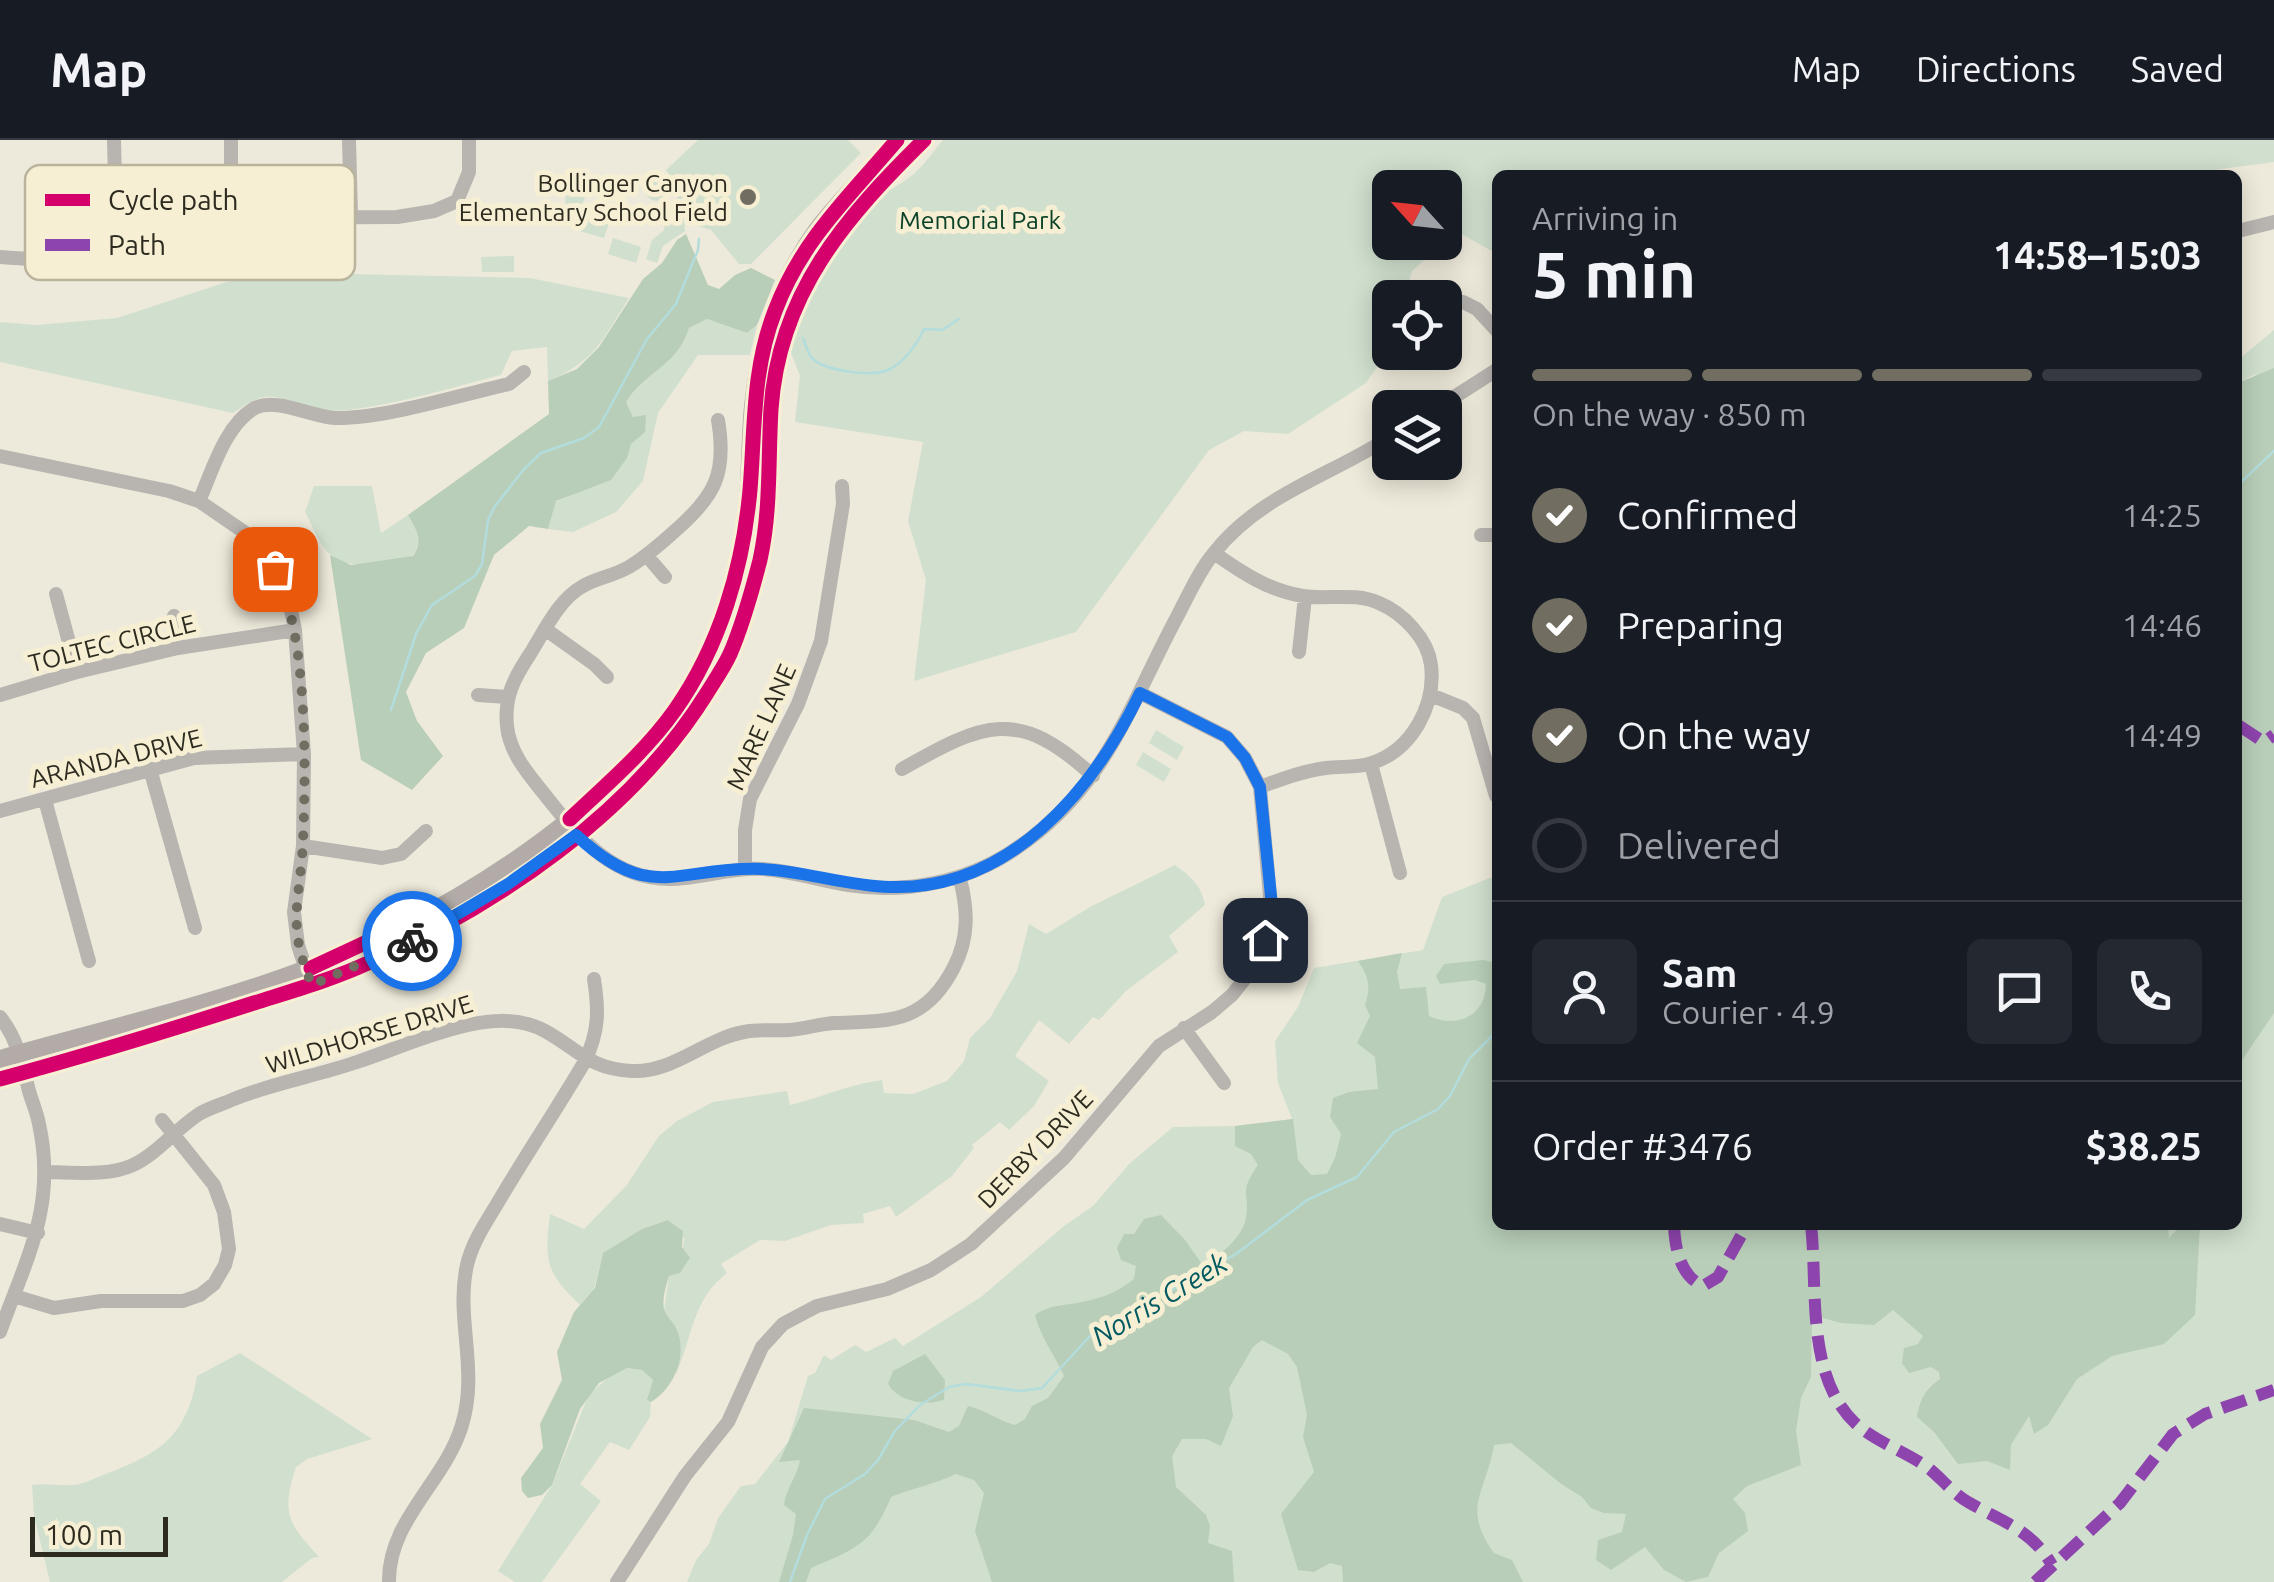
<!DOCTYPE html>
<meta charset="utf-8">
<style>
:root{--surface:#171b24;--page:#242831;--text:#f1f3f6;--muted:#9ea1a6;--line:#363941;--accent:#716e61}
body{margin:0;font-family:Ubuntu,sans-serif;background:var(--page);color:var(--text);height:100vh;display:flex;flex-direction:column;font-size:38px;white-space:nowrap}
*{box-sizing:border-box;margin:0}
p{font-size:32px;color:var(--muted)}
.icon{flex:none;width:55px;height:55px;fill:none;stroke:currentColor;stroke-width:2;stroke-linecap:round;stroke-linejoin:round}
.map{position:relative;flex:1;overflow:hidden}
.sheet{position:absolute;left:1492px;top:30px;width:750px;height:1060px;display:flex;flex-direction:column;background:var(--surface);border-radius:15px;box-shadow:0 5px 25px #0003}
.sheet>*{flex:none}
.needle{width:65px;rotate:297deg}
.controls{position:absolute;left:1372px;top:30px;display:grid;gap:20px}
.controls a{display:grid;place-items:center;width:90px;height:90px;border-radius:15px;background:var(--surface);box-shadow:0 5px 25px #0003;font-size:50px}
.scale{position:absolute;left:30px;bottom:25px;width:138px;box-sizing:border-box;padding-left:10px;border:5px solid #2d2b20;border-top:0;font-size:28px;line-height:35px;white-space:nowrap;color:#2d2b20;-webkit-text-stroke:8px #f6efd3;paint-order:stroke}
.pin{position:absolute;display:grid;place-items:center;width:85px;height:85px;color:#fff;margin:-42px;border-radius:20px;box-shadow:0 5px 15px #0006}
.courier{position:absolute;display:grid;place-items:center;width:100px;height:100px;margin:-50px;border:8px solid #1a73e8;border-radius:50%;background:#fff;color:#222;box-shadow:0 2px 12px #0007}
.head em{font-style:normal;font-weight:700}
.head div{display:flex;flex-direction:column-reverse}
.head{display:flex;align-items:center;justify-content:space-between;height:170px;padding:0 40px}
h1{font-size:65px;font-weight:700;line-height:75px}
.bar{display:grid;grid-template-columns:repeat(4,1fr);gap:15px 10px;align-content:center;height:120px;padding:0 40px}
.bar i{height:12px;border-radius:8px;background:var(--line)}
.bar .active{background:var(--accent)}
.bar p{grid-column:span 4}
.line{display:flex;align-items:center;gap:25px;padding:0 40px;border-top:2px solid var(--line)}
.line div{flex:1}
.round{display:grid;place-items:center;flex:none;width:105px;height:105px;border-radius:15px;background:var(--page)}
ol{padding:0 40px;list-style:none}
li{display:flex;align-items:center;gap:30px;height:110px}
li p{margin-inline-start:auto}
li .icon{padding:10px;border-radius:50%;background:var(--accent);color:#fff;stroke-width:4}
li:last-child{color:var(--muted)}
li i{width:55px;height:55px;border:5px solid var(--line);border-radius:50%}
header{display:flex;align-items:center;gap:60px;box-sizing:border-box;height:140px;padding:0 50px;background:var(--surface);border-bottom:2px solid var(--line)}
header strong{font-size:48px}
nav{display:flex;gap:55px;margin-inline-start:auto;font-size:35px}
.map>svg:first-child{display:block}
</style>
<header>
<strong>Map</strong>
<nav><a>Map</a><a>Directions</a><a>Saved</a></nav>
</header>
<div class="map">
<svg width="2274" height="1442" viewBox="0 0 2274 1442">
<rect width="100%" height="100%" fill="#eeeadb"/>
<path fill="#d1e0ce" d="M698,0H848L861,13L751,124H739L711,90L698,86L693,72L677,64L678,50L666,30Z
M943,0H2274V22L2176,35H1498L1497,114L1456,91L1445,101V48H1390V102L1443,103L1412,131L1404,157L1390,158V208L1366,243L1288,294L1244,291L1209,310L1076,492L914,541L926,440L908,381L923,302L795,282L800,236L790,210C807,153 838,99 881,58C889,50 897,46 906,40C920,31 932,13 943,0Z
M645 49a12 12 0 1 1 24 0a12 12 0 1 1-24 0Z
M580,49L586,55L577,77L566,71L565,51Z
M581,74L609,83L604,98L576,90Z
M672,75L684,78L685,91L663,106L657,123L646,119L652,100L664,90L665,80Z
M613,98L641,107L636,123L608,114Z
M514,116V132H482L481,117Z
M257,132L530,138L629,158C602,200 596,221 548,241L547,207L512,211L501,235C457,246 360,276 319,270C276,263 277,242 233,273L0,222V182L36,185L117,178Z
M707,179L747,193L757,185L750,215H698L658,273L643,341L616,372L573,392L548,389L555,362L572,355L627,318L633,277L625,262C643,233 680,224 689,188Z
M2274,190V1442H687L696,1420L709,1404L718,1378L741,1346L755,1344L788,1302L808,1236L815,1233L824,1215L831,1220L855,1205L866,1212L895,1198L903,1206L981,1157L1064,1086L1093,1066L1129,1024L1173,987L1235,986L1292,979L1278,943L1275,901L1298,867L1314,828L1423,810L1442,757L1497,735L1498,1085H2238V254L2257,233L2238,243V220Z
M314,346H372L381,393L408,375C416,389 424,402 412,416C386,421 354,433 331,415C320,407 312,384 305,372Z
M1156,590L1184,607L1177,620L1149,603Z
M1143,612L1171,629L1164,642L1136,625Z
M1175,725C1191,737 1201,744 1205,765L1169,796L1178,812L1127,850L1099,880L1093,877L1069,904L1039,880L1015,916L1049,941L1034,966L1009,990L1000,982L972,1005L974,1008L952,1036L896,1077L890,1066L863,1074L864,1083L831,1085L785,1101L760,1100L721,1124L727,1133C692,1160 693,1196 676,1234L678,1192L664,1171L669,1136L680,1133L684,1098L666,1080L642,1089L603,1114L594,1149L580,1165C546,1132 544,1122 550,1074L584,1089L626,1046L659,996L677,981L713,962L787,951L790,965C823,957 846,945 882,940L884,953L913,954L947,941L964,921L970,898L990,878L1017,831L1029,784L1046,794L1090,767Z
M240,1213L372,1299L307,1319L296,1327C281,1374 288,1383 319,1417L312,1418L282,1442H50L34,1376L32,1345C46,1343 58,1346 71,1345C83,1345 97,1337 108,1333C162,1313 187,1294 197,1236Z
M627,1228L642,1230L653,1240L648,1259L651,1262L650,1277L629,1310L610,1302L580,1344L601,1361L542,1442H515L498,1431L552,1345L589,1254L615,1232Z"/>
<path fill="#b8ceb8" d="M686,94L708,145L719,149L735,135L751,128L775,140L757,185L747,193L707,179L689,188C679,225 643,233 626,262L633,277L646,275L645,292L631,304L627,318L611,340L556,361L548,389L529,386L494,415L464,488L426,513L406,552L417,581L443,616L412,650L361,620L330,415L351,425L413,416C424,401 416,389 408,375L549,274L548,241L577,229L599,207L643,139L662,123L677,100Z
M2274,228V873L2238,926V243Z
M1402,813L1397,832L1400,849L1426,847L1429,876C1456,889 1486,876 1486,844L1475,840L1440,844L1436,836L1444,824L1483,820L1497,823L1498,1085H2168L2169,1098L2181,1085H2200L2195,1175L2164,1204L2112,1216L2077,1239L2048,1285L2034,1294L2029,1276L2011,1305L2010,1330L1987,1321L1958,1324L1934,1292L1917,1277C1920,1259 1925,1250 1940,1239L1939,1232L1931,1227L1909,1233L1902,1223L1904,1208L1918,1204L1923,1196L1893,1170L1874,1185L1841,1183L1812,1175L1811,1237L1801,1258L1796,1291L1801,1325L1747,1346L1733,1359L1745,1373L1748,1391L1719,1413L1708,1437L1686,1442L1664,1430L1645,1407L1611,1430L1596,1420L1598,1400L1622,1392L1626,1374L1604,1373L1591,1368L1582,1357L1560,1343L1511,1303L1494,1305C1486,1353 1461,1367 1494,1413L1512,1420L1523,1442H1343L1342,1426L1330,1423L1314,1432L1298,1430L1281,1374L1314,1332L1303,1297L1307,1275L1297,1227L1288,1214L1262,1200L1253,1207L1229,1248L1233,1276L1221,1306L1206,1299H1182L1172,1316L1176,1347L1206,1375L1210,1386L1208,1403L1232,1411L1234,1442H992L975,1391L984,1353L974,1340L956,1334C935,1344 913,1348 891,1357C871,1405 857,1408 811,1428L806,1442H779L793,1395L796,1374L784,1365C786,1348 797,1337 800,1320L779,1322L804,1268L914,1280L949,1292L959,1286L968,1266C986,1270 997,1280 1015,1285L1025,1279L1032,1266L1048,1258L1064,1236C1055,1215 1040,1197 1035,1175C1051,1164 1064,1166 1082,1162C1102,1158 1118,1152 1134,1139L1136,1126L1121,1120L1117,1108L1124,1094H1134L1144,1079L1161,1075L1185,1100L1204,1127C1219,1115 1242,1099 1246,1078C1250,1049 1238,1054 1258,1025L1251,1014L1235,1006V986L1293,979L1298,1020L1311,1035L1327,1034L1335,1018L1341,994L1330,977L1333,958L1349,952L1378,949L1375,917L1357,903L1370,876L1365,865C1371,847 1369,837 1358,821Z
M667,1080L683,1091L682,1107L690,1118L680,1133L669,1136C666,1146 662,1159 664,1169C666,1177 674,1182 677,1190C688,1217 673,1249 651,1262L647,1260L653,1240L642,1230L627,1228L599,1243L580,1269L552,1345L542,1355L528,1358L522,1351L521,1338L543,1308L540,1284L562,1240L557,1212L574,1172L595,1148L603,1113L642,1089Z
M925,1214L945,1240L944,1260C926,1266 898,1262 888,1244L893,1231Z"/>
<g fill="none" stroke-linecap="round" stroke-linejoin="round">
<path stroke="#b3dcdc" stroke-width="2.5" d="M803,198C806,205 807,213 813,219C825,231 873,237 888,230C904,223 917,204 924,189L942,190L959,179
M2238,345L2274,311
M391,570L416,494L432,465L475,436L482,424L488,380L495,366L524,329L541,313L584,298L599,287L647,199L676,164L698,110L699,99
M790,1442L807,1395L825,1359L865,1334L878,1320L895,1291L920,1265L949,1247L966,1244L1021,1251L1042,1248L1091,1195L1236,1114L1307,1060L1357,1037L1394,992L1438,969L1450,956L1469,919L1498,890"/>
<path stroke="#b8b4b0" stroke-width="14" d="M114,0L117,114
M231,0V78
M349,0L351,76
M2238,91L2274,82
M0,117C61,122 106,120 164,101C189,93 204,82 231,78L397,77L434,71L457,61L469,32V0
M1463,162L1477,169L1498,192
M1437,268L1498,229
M718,280C727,333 715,356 676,390C660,404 645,418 627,428C613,436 596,438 583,446C558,460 545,490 530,514C514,538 504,557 507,586C510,616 532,638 549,660C581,700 614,739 669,739C701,739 731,727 763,729C792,731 820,741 848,745C906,754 966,742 1014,710C1106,649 1129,566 1178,475C1189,454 1199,431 1214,413C1259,355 1330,336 1390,297
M0,316L169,351L199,361L250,396L275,429L288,455L295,490L304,614L303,706L294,772L298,805L309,839
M199,361C212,332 225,286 253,269C275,256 311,277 335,278C384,279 459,255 509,244L524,232
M1481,395H1498
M1214,413C1241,432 1269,451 1303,456C1328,460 1354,452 1379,463C1403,473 1428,499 1431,525C1436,565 1412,610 1372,623C1359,628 1341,626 1326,628C1303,631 1282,639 1260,647
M647,416L665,437
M56,454L77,532
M174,476L178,508
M545,489L594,524L607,537
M1299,512L1305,457
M0,555L77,532L178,508L295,490
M478,555L507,557
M1431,555L1463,568L1473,578L1496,656
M1371,624L1400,733
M150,629L195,788
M902,629C983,583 1018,566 1093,636
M45,660L89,821
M0,671L194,618L304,614
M303,706L382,718L401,714L426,691
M745,729V690L750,659L798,564L821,501L843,364L842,346
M0,877C17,898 22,922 28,947C31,960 37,972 39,984C57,1066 26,1119 0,1192
M1184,888L1224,943
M44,1032C71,1032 108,1037 133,1025C158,1013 176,989 199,974C209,968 223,964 234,959C273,943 316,936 357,922C390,911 421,897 456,888C486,880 517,876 545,891C578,909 589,929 632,931C673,933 705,899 744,892C759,889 774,891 789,890C804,889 819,884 834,883C890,881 925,884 954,827C969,798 968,770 960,739
M0,1084L38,1093
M14,1156L54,1168L101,1161H183L200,1155L214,1144L225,1125L229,1109L224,1072L214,1045L162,980
M389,1442C388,1380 445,1342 462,1285C479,1229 455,1178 467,1125C472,1103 485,1084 497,1064C525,1016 557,969 585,921C599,891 599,871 594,839
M617,1442L685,1336L728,1282L762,1207L783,1184L817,1166L887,1149L931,1130L971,1104L1064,1018L1159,906L1212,872L1232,855L1251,831L1265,800L1271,767L1260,647L1245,618L1227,597L1140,553"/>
<path stroke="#b2aba7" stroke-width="18" d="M0,919C101,890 205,867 304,830C432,784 599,682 676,568C706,525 726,475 739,424C752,372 748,318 753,266C759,204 780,141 817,90C841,58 871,31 897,0
M0,939C85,916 170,890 254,863C292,851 331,840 368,823C497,765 631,675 707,553C715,540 724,527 730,514C743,484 752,451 760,420C771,370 768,320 771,269C779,153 845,78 924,0"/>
<path stroke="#8e44ad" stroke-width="12" stroke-dasharray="25 12" stroke-linecap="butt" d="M2238,585L2264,602L2274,595
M1674,1085C1675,1108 1680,1136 1703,1146L1718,1137L1747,1085
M1811,1085C1818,1147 1805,1235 1855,1283C1875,1301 1899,1309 1921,1323C1938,1333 1950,1352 1968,1362C2002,1382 2031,1389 2052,1425
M2035,1442L2120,1363L2173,1294L2205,1274L2274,1250"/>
<g stroke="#f6efd3" stroke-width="21">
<path id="cycleway" d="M570,679C607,644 646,611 675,570C720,506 743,427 750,350C755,289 752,230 775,171C802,99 849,57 897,0
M311,828L425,775
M0,939C85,916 170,890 254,863C292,851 331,840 368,823C497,765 631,675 707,553C715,540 724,527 730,514C743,484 752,451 760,420C771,370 768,320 771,269C779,153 845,78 924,0"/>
</g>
<use href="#cycleway" stroke="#d6006c" stroke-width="15"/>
</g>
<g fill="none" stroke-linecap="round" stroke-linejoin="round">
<path stroke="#716e61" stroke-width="10" stroke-dasharray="0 18" d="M275,429C308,496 306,626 303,702C300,762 286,785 312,845L412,801"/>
<path stroke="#1a73e8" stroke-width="12" d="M412,801L508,744L576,695C651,765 677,726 761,729C805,731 846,746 890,747C1009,751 1093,651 1140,553L1227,597L1245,618L1260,647L1272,766L1265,800"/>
</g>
<circle fill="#716e61" stroke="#f6efd3" stroke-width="4" cx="748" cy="57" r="10"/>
<g text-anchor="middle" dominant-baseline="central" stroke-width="10" stroke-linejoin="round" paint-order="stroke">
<g font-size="25" fill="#2d2b20" stroke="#f6efd3" text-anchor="end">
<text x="728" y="43">Bollinger Canyon<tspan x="728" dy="29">Elementary School Field</tspan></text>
</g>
<g font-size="25" fill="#0b4227" stroke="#f6efd3">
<text x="980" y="80">Memorial Park</text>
</g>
<g font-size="25" fill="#2d2b20" stroke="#f6efd3">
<text transform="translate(112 503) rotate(-14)">TOLTEC CIRCLE</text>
<text transform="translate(761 587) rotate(-66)">MARE LANE</text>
<text transform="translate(116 618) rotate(-14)">ARANDA DRIVE</text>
<text transform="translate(369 894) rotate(-17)">WILDHORSE DRIVE</text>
<text transform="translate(1035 1009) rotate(-46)">DERBY DRIVE</text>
</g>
<g font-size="28" font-style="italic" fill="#005961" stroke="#f6efd3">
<text transform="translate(1159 1159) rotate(-31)">Norris Creek</text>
</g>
</g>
<rect x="25" y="25" width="330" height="115" rx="15" fill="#f6efd3" stroke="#bab49d" stroke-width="2.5"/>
<rect x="45" y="54" width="45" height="12" fill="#d6006c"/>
<rect x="45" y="99" width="45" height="12" fill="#8e44ad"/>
<g font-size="28" fill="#2d2b20">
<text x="108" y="70">Cycle path</text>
<text x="108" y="115">Path</text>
</g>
</svg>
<div class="controls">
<a><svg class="needle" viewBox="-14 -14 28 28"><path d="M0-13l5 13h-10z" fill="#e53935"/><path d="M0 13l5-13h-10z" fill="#9ea1a6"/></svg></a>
<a><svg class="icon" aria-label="locate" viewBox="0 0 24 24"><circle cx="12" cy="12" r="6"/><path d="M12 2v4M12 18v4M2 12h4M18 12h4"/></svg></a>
<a><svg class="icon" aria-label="layers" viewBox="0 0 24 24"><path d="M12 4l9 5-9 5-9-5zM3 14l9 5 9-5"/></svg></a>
</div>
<div class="scale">100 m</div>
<div class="pin" style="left:275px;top:429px;background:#ea580c"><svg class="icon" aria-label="bag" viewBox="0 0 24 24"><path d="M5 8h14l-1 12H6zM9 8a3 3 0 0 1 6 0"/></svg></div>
<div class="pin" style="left:1265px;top:800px;background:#1f2937"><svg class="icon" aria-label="home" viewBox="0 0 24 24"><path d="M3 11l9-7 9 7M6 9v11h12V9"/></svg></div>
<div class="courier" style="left:412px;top:801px"><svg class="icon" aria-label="bike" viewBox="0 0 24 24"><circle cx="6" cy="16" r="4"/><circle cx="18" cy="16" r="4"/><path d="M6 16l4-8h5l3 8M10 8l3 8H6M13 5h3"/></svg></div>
<section class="sheet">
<div class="head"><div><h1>5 min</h1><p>Arriving in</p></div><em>14:58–15:03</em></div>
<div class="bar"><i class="active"></i><i class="active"></i><i class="active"></i><i></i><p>On the way · 850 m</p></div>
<ol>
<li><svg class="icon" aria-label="check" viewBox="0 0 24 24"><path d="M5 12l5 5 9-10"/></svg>Confirmed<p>14:25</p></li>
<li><svg class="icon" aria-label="check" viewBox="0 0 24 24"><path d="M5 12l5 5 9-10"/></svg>Preparing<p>14:46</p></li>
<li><svg class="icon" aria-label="check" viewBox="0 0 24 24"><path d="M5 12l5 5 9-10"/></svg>On the way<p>14:49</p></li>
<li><i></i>Delivered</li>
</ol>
<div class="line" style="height:180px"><a class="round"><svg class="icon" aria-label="person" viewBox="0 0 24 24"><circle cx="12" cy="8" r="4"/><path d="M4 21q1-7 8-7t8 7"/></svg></a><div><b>Sam</b><p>Courier · 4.9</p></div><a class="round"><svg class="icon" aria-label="chat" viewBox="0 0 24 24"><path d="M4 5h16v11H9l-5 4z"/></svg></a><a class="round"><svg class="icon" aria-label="phone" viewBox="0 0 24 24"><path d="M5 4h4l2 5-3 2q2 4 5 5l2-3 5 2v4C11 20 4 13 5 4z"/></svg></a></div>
<div class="line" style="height:130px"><div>Order #3476</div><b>$38.25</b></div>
</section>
</div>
